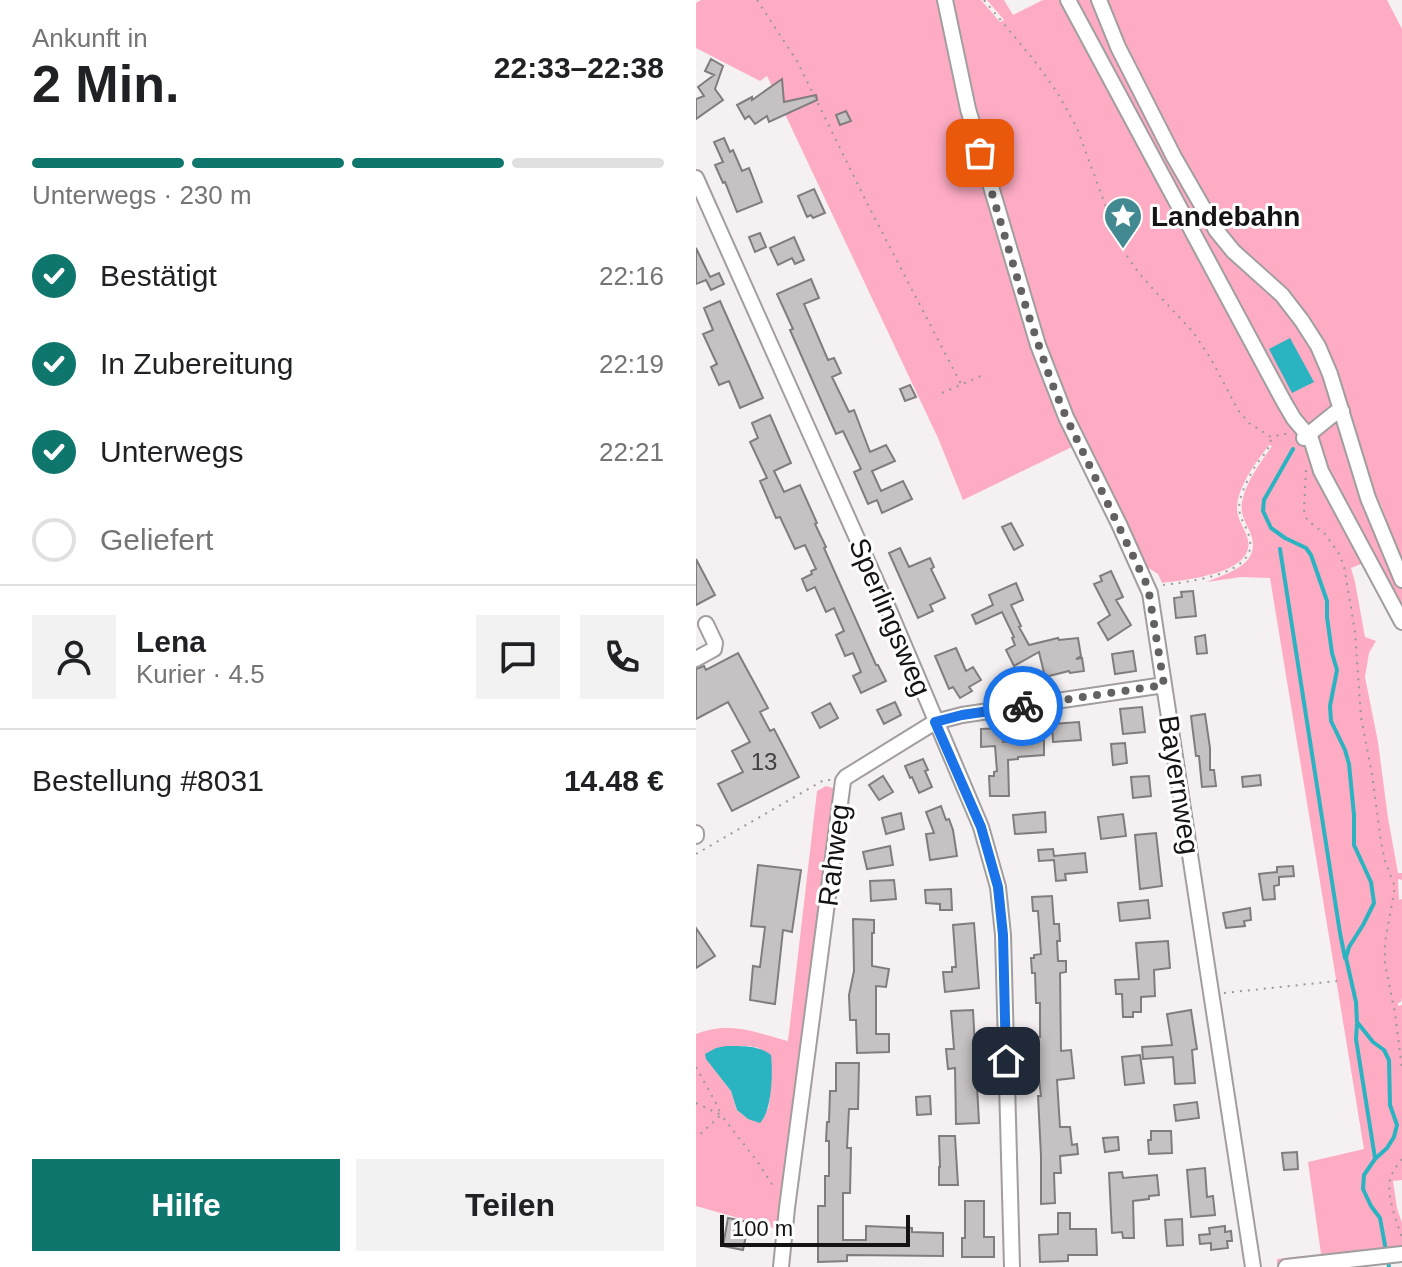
<!DOCTYPE html>
<html lang="de">
<meta charset="utf-8">
<style>
:root{--surface:#fff;--page:#f2f2f2;--text:#202124;--muted:#757577;--line:#e0e0e0;--accent:#0f766e}
body{margin:0;font-family:Helvetica,sans-serif;background:var(--page);color:var(--text);height:100vh;display:flex;flex-direction:column;font-size:30px;white-space:nowrap}
*{box-sizing:border-box;margin:0}
p{font-size:26px;color:var(--muted)}
.icon{flex:none;width:44px;height:44px;fill:none;stroke:currentColor;stroke-width:2;stroke-linecap:round;stroke-linejoin:round}
.map{position:relative;flex:1;overflow:hidden}
.side{display:flex;flex-direction:column;background:var(--surface);width:696px}
.side>*{flex:none}
.scale{position:absolute;left:24px;bottom:20px;width:190px;box-sizing:border-box;padding-left:8px;border:4px solid #151314;border-top:0;font-size:22px;line-height:28px;white-space:nowrap;color:#151314;-webkit-text-stroke:6px #fff;paint-order:stroke}
.pin{position:absolute;display:grid;place-items:center;width:68px;height:68px;color:#fff;margin:-34px;border-radius:16px;box-shadow:0 4px 12px #0006}
.courier{position:absolute;display:grid;place-items:center;width:80px;height:80px;margin:-40px;border:6px solid #1a73e8;border-radius:50%;background:#fff;color:#222;box-shadow:0 2px 10px #0007}
.head em{font-style:normal;font-weight:600}
.head div{display:flex;flex-direction:column-reverse}
.head{display:flex;align-items:center;justify-content:space-between;height:136px;padding:0 32px}
h1{font-size:52px;font-weight:600;line-height:60px}
.bar{display:grid;grid-template-columns:repeat(4,1fr);gap:12px 8px;align-content:center;height:96px;padding:0 32px}
.bar i{height:10px;border-radius:6px;background:var(--line)}
.bar .current{background:var(--accent)}
.bar p{grid-column:span 4}
.line{display:flex;align-items:center;gap:20px;padding:0 32px;border-top:2px solid var(--line)}
.line div{flex:1}
.round{display:grid;place-items:center;flex:none;width:84px;height:84px;border-radius:0px;background:var(--page)}
ol{padding:0 32px;list-style:none}
li{display:flex;align-items:center;gap:24px;height:88px}
li p{margin-inline-start:auto}
li .icon{padding:8px;border-radius:50%;background:var(--accent);color:#fff;stroke-width:4}
li:last-child{color:var(--muted)}
li i{width:44px;height:44px;border:4px solid var(--line);border-radius:50%}
.primary-button{display:flex;gap:16px;margin-top:auto;padding:16px 32px}
.primary-button a{flex:1;height:92px;border-radius:0px;background:var(--accent);color:#fff;font-size:32px;font-weight:600;line-height:92px;text-align:center}
.primary-button a+a{background:var(--page);color:var(--text)}
main{display:flex;flex:1;min-height:0}
.map>svg:first-child{display:block}
</style>
<main>
<section class="side">
<div class="head"><div><h1>2 Min.</h1><p>Ankunft in</p></div><em>22:33–22:38</em></div>
<div class="bar"><i class="current"></i><i class="current"></i><i class="current"></i><i></i><p>Unterwegs · 230 m</p></div>
<ol>
<li><svg class="icon" aria-label="check" viewBox="0 0 24 24"><path d="M5 12l5 5 9-10"/></svg>Bestätigt<p>22:16</p></li>
<li><svg class="icon" aria-label="check" viewBox="0 0 24 24"><path d="M5 12l5 5 9-10"/></svg>In Zubereitung<p>22:19</p></li>
<li><svg class="icon" aria-label="check" viewBox="0 0 24 24"><path d="M5 12l5 5 9-10"/></svg>Unterwegs<p>22:21</p></li>
<li><i></i>Geliefert</li>
</ol>
<div class="line" style="height:144px"><a class="round"><svg class="icon" aria-label="person" viewBox="0 0 24 24"><circle cx="12" cy="8" r="4"/><path d="M4 21q1-7 8-7t8 7"/></svg></a><div><b>Lena</b><p>Kurier · 4.5</p></div><a class="round"><svg class="icon" aria-label="chat" viewBox="0 0 24 24"><path d="M4 5h16v11H9l-5 4z"/></svg></a><a class="round"><svg class="icon" aria-label="phone" viewBox="0 0 24 24"><path d="M5 4h4l2 5-3 2q2 4 5 5l2-3 5 2v4C11 20 4 13 5 4z"/></svg></a></div>
<div class="line" style="height:104px"><div>Bestellung #8031</div><b>14.48 €</b></div>
<div class="primary-button"><a>Hilfe</a><a>Teilen</a></div>
</section>
<div class="map">
<svg width="706" height="1267" viewBox="0 0 706 1267">
<rect width="100%" height="100%" fill="#f5f1f2"/>
<path fill="#fdacc3" fill-rule="evenodd" d="M5,0H246L247,3L257,0H285L304,22L308,20L291,0H308L317,15L347,0H366L612,442L670,562L655,568L659,582L669,637L680,641L673,653L669,677L682,742L692,818L702,873H706V880L702,879L703,900L706,899V998L705,1002L702,1003V1006L706,1005V1180L697,1181L701,1208L706,1223V1250L581,1265V1259L625,1254L612,1162L668,1149L574,578L545,577L511,582C534,572 567,564 554,532C549,521 544,514 546,502C550,481 565,462 576,446L573,445C561,461 547,479 542,499C538,519 548,524 552,540C559,574 488,580 466,583L462,574L451,567L422,503L388,441L267,500L242,438L71,76L64,81L0,48V3Z
M373,0H398L513,233L531,256L583,300L602,323L616,348L630,376L637,403L636,407L616,428L607,426Z
M407,0H691L706,29V568L685,505L674,488L650,410L590,291L524,226L482,155C480,139 472,126 461,115Z
M641,423H644L682,543L706,589V618L627,471L621,436L632,424Z
M130,786L140,789L88,1231L0,1206V1034C34,1021 58,1032 92,1041L121,791ZM30,1046H53L63,1048L74,1086V1097L72,1109L52,1119L41,1110L35,1091L12,1061Z"/>
<path fill="#2ab3c0" d="M594,338L618,382L596,393L573,349Z
M30,1046C46,1046 62,1045 75,1055C77,1073 76,1111 64,1123L52,1119L41,1110L35,1091L10,1059L9,1054L20,1048Z"/>
<g fill="none" stroke-linecap="round" stroke-linejoin="round">
<path stroke="#2ab3c0" stroke-width="4" d="M597,449L568,500L567,511L575,528L589,538L610,548L615,555L631,601V617L636,653L641,670L634,706L635,721L649,750L653,764L658,815V845L675,882L678,903L667,925L653,947L650,958L660,1002L661,1022L677,1042L688,1050L693,1060L694,1105L701,1125L698,1137L691,1148L679,1159L668,1175L667,1189L675,1206L684,1218L693,1267
M584,549L644,933L649,958
M661,1024L660,1039L679,1158"/>
</g>
<path fill="#c6c2c3" stroke="#817d7e" stroke-width="2" d="M15,59L27,66L19,89L27,100L0,119V99L8,96L2,87L18,75L9,71Z
M86,79L88,102L120,95L121,100L73,122L71,116L59,124L53,116L49,119L41,105L56,97V100Z
M150,111L155,121L144,125L140,115Z
M28,138L34,152L37,150L46,171L53,168L66,202L41,212L29,182L27,183L19,165L27,162L18,142Z
M118,189L129,213L117,218L115,215L111,217L102,196Z
M64,233L70,247L59,252L53,237Z
M98,237L108,260L99,264L96,258L82,265L74,248Z
M0,248L14,277L23,273L28,284L15,290L10,280L0,284Z
M115,279L123,298L108,304L132,360L138,358L145,373L136,377L153,412L158,410L174,452L190,445L199,461L176,471L185,491L207,481L216,499L186,513L181,500L172,504L158,472L165,469L147,431L140,434L94,330L97,329L81,294Z
M24,301L67,398L44,408L33,381L23,385L15,367L21,364L7,334L17,330L8,308Z
M214,385L220,397L209,401L204,389Z
M74,415L95,463L78,471L88,492L104,485L121,523L119,524L130,547L128,548L180,665H182L190,681L165,693L157,676L165,672L157,653L149,656L147,651L140,635L148,631L138,608L130,612L119,587L111,591L106,579L116,574L115,571L120,569L109,545L99,549L84,517L80,518L64,481L71,478L54,442L62,438L56,423Z
M315,523L327,545L318,550L306,527Z
M204,548L213,567L234,558L238,567L235,569L249,598L234,605L237,611L222,618L193,553Z
M0,559L19,595L0,605Z
M415,571L427,597L420,600L435,625L412,640L402,623L414,615L398,584L406,581L404,576Z
M320,583L327,600L315,605L325,626L323,627L333,645L362,638L363,640L382,638L385,656L380,659L386,658L388,671L374,673L373,671L349,677L343,652L318,666L310,650L319,645L316,638L318,637L306,612L280,624L276,615L297,605L293,595Z
M497,591L500,616L480,618L478,598L486,597L485,592Z
M509,635L511,653L501,654L499,637Z
M260,648L270,671L277,667L285,680L273,687L276,691L264,698L257,687L253,689L239,656Z
M437,651L440,671L419,674L416,654Z
M42,653L72,708L64,712L74,731L78,729L103,777L36,811L22,784L47,772L36,751L54,742L32,702L0,719V669L8,666L10,670Z
M199,702L205,715L188,724L181,710Z
M134,703L142,718L124,728L116,713Z
M446,707L449,732L427,734L424,709Z
M509,714L514,748V770H518L520,786L506,787L503,756H500L495,716Z
M383,722L385,740L357,742L356,724Z
M306,728L307,742L348,740V755L322,757V759L312,760L313,796H294L293,776H298V772L301,771L299,746L285,747V729Z
M429,743L431,763L417,765L415,744Z
M227,759L232,770L229,771L236,787L223,793L216,777L214,778L209,766Z
M564,775L565,785L547,787L546,777Z
M187,776L197,792L183,800L173,785Z
M453,776L455,796L437,798L435,777Z
M245,806L250,820L253,819L257,830L261,856L234,860L230,834L238,833L230,812Z
M349,812L350,832L319,834L317,815Z
M205,813L208,829L190,834L186,818Z
M427,814L430,836L405,839L402,817Z
M460,833L466,886L444,889L439,835Z
M194,846L197,865L171,869L167,852Z
M357,849L358,856L389,853L391,872L369,874L370,880L360,881L358,860L343,861L342,850Z
M62,865L105,870L96,932L87,930L79,1004L54,1000L57,966L64,967L69,927L55,926Z
M597,866L598,876L583,877V885L578,886L579,899L567,900L563,874L581,872V867Z
M198,880L200,899L175,901L174,881Z
M255,889L256,910H244V904L230,903L229,890Z
M356,896L358,924H363L364,941H361L362,961H370V972L364,973L365,1051L375,1050L378,1078L361,1080L364,1127H374L376,1145L381,1144L382,1154L364,1156L365,1173H358L359,1203L345,1204V1156L342,1096H345L338,1037H344V1003H340L339,973H336L335,958H338V955L345,954L342,911H337L336,897Z
M452,900L454,918L424,921L422,903Z
M554,908L555,920L548,921L549,926L530,928L527,913Z
M157,919L178,920V933H176V966L193,969L190,987L180,986V1034H193V1052L161,1053L160,1020H154L153,995L158,971Z
M278,923L283,988L249,992L247,972H256V967H260L257,925Z
M0,928L19,956L0,968Z
M472,941L474,968L458,970L459,996L445,997V1012H437V1017H427L426,994H420L419,980L443,979L440,943Z
M277,1010L283,1123L260,1124L259,1068L252,1069L250,1049H258L255,1011Z
M495,1010L501,1049L496,1050L499,1083L479,1084L477,1057L447,1059L446,1047L476,1045L471,1014Z
M444,1055L448,1083L429,1085L426,1057Z
M140,1063H163L162,1109H153L151,1148H155L154,1193H147V1240H170V1226L216,1228V1232L247,1233V1256L151,1255V1261L122,1262V1206H129V1176H133V1141H130L131,1122H133L134,1091H140Z
M234,1096L235,1114L221,1115L220,1097Z
M501,1102L503,1118L480,1121L478,1105Z
M455,1131H475L476,1153L453,1154L452,1140H455Z
M243,1136H259L262,1185H243V1167H244Z
M422,1137L423,1150L409,1152L407,1138Z
M601,1152L602,1169L588,1170L586,1153Z
M509,1168L511,1197L517,1196L519,1215L495,1217L491,1170Z
M426,1172L427,1178L461,1175L463,1195L453,1196V1199L437,1201L438,1238H427L426,1232L416,1233L413,1173Z
M269,1201H288V1237H298V1257H266V1238H269Z
M362,1213H374V1229H400L401,1255H372V1261L344,1262L343,1235L362,1234Z
M32,1218L53,1222L47,1250L27,1246Z
M486,1219L487,1245L471,1246L469,1220Z
M529,1226V1232L535,1231L536,1241H531L532,1248L515,1250V1243L504,1244L503,1235L514,1234L513,1228Z"/>
<g fill="none" stroke-linecap="round" stroke-linejoin="round">
<g stroke="#a29e9f" stroke-width="18">
<path id="minor" d="M249,0L272,109L342,345L370,417L423,524L454,593L557,1267
M372,0L588,402L598,419L615,439L625,471L706,622
M403,0L422,47L478,157L520,230L537,251L586,295L606,321L622,346L634,374L672,498L706,580
M0,178L193,610L285,827L302,887L307,935L316,1267
M608,438L639,413L646,411
M0,659L18,649L19,643L10,624
M0,833V836
M85,1267L91,1208L147,781L150,777L239,722L266,715L468,685
M590,1267L706,1254"/>
</g>
<path stroke="#9b9899" stroke-width="2" stroke-dasharray="2 6" stroke-linecap="butt" d="M61,0L101,61L173,207L265,384
M288,0L337,59L361,92L381,128L418,229L427,250L442,272L457,289L497,332L515,359L542,410L553,423L575,437L588,434L595,435
M246,393L287,375
M610,470L608,510L611,520L629,534L642,552L648,566L659,632L665,717L676,774L685,842L689,861L699,887L689,942V964L699,1013L706,1069
M467,585C490,582 560,575 554,541C552,525 540,518 544,500C547,488 554,475 560,465C566,456 574,450 575,438
M0,854L128,780H135
M528,993L641,981
M0,1067L21,1105L25,1115L0,1138
M0,1103L25,1115L61,1161L79,1189
M706,1159C702,1164 698,1170 695,1176C689,1192 700,1221 706,1237"/>
<use href="#minor" stroke="#fff" stroke-width="14"/>
</g>
<g fill="none" stroke-linecap="round" stroke-linejoin="round">
<path stroke="#636162" stroke-width="8" stroke-dasharray="0 14.4" d="M284,153L332,314L355,381L370,417L452,587L468,685L327,706"/>
<path stroke="#1a73e8" stroke-width="10" d="M310,1061L307,935L302,887L285,827L239,722L266,715L327,706"/>
</g>
<defs>
<g id="sight-pin" transform="scale(2)"><path d="M0 17L-7.5 6A9.5 9.5 0 1 1 7.5 6Z" fill="#428991" stroke="#fff"/><path d="M0-6L1.8-2.2L6-1.7L2.9 1.2L3.7 5.4L0 3.3L-3.7 5.4L-2.9 1.2L-6-1.7L-1.8-2.2Z" fill="#fff"/></g>
</defs>
<g fill-rule="evenodd">
<use href="#sight-pin" x="427" y="216"/>
</g>
<g text-anchor="middle" dominant-baseline="central" stroke-width="6" stroke-linejoin="round" paint-order="stroke">
<g font-size="24" fill="#413f40">
<text x="68" y="761">13</text>
</g>
<g font-size="28" font-weight="bold" fill="#151314" stroke="#fff" text-anchor="start">
<text x="455" y="216">Landebahn</text>
</g>
<g font-size="28" fill="#151314" stroke="#fff">
<text transform="translate(194 617) rotate(67)">Sperlingsweg</text>
<text transform="translate(483 785) rotate(81)">Bayernweg</text>
<text transform="translate(138 855) rotate(-83)">Rahweg</text>
</g>
</g>
</svg>
<div class="scale">100 m</div>
<div class="pin" style="left:284px;top:153px;background:#ea580c"><svg class="icon" aria-label="bag" viewBox="0 0 24 24"><path d="M5 8h14l-1 12H6zM9 8a3 3 0 0 1 6 0"/></svg></div>
<div class="pin" style="left:310px;top:1061px;background:#1f2937"><svg class="icon" aria-label="home" viewBox="0 0 24 24"><path d="M3 11l9-7 9 7M6 9v11h12V9"/></svg></div>
<div class="courier" style="left:327px;top:706px"><svg class="icon" aria-label="bike" viewBox="0 0 24 24"><circle cx="6" cy="16" r="4"/><circle cx="18" cy="16" r="4"/><path d="M6 16l4-8h5l3 8M10 8l3 8H6M13 5h3"/></svg></div>
</div>
</main>
